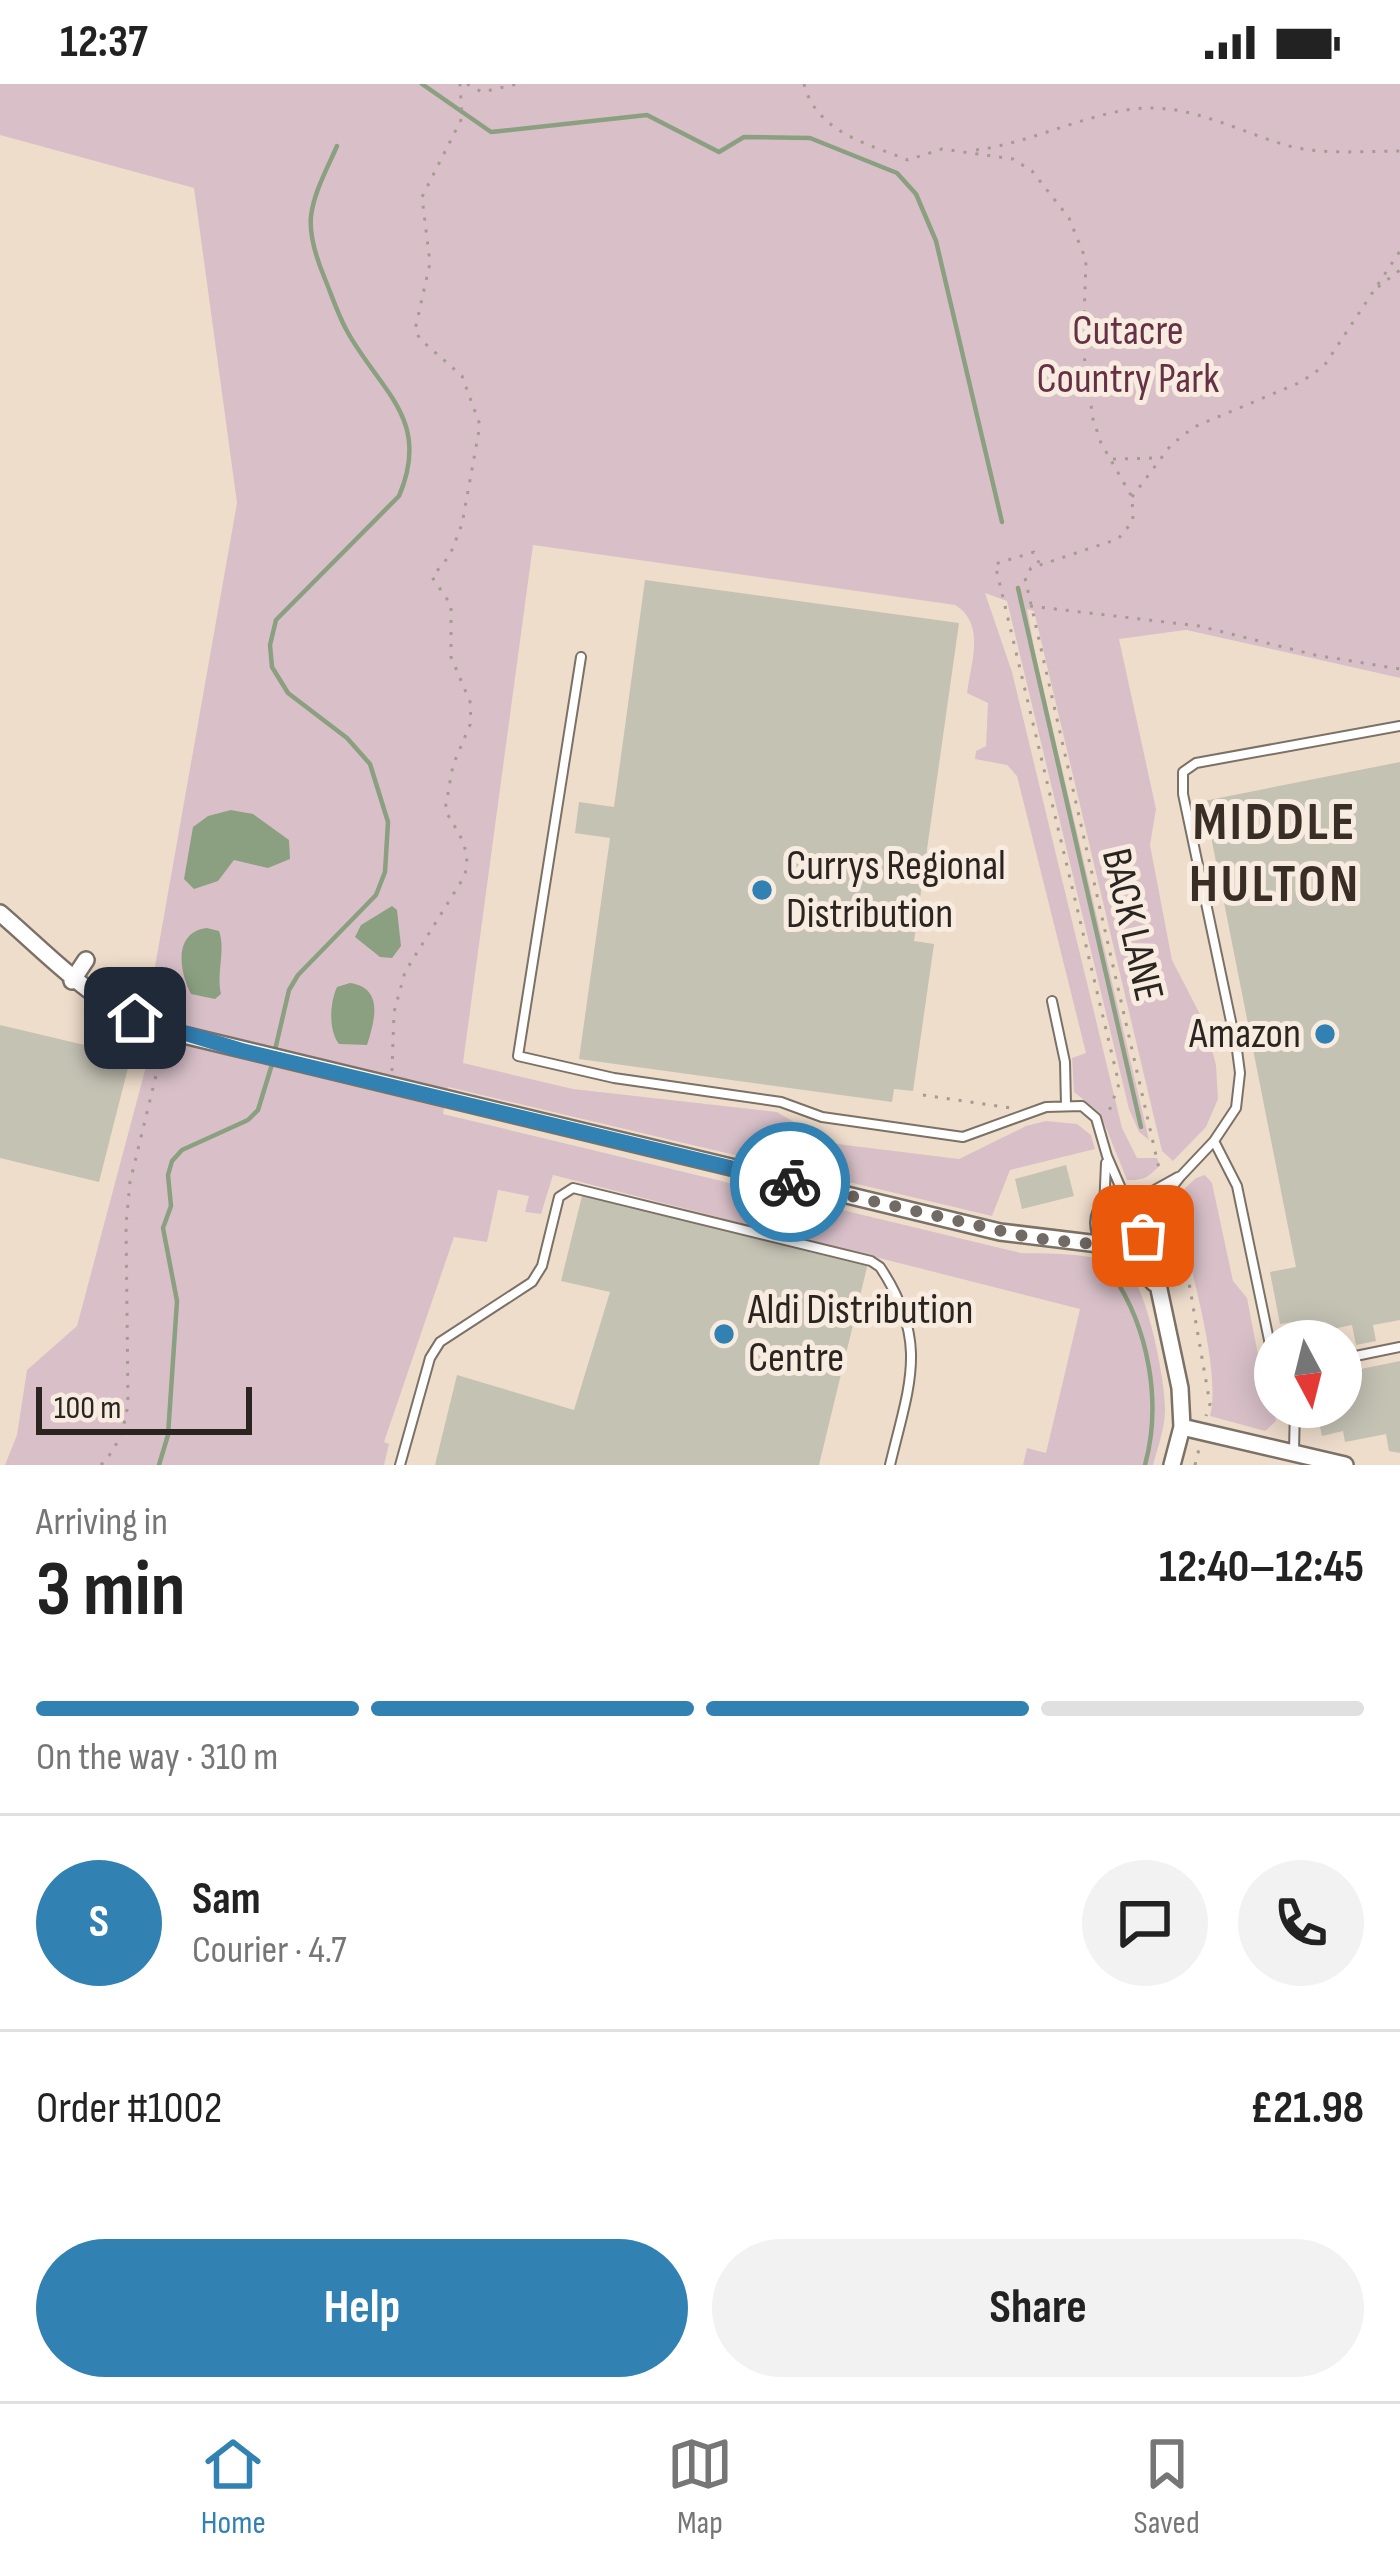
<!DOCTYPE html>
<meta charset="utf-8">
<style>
:root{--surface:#fff;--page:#f2f2f2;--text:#222;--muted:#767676;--line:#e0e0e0;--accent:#3281b3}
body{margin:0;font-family:"Sofia Sans Condensed",sans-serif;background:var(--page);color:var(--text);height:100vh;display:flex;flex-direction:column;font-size:45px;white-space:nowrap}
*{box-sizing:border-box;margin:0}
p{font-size:39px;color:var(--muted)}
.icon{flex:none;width:66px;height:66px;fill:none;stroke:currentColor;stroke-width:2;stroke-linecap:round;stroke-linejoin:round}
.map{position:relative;height:1381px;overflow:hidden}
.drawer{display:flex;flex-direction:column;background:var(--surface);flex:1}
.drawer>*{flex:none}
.needle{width:78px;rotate:173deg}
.fabs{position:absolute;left:1254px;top:1236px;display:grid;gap:24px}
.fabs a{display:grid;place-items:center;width:108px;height:108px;border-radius:50%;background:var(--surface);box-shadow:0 6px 30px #0003;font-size:60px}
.scale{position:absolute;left:36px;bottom:30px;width:216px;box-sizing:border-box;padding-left:12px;border:6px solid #2a2521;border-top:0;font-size:33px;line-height:42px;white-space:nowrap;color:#2a2521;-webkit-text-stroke:9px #f8ebdf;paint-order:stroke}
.pin{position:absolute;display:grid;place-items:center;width:102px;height:102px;color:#fff;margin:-51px;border-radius:24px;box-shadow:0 6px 18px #0006}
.courier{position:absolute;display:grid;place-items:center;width:120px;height:120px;margin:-60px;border:9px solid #3281b3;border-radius:50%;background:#fff;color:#222;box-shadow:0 3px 15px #0007}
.overview em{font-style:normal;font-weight:700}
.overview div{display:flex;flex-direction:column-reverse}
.overview{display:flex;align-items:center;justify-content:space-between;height:204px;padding:0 36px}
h1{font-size:78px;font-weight:700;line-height:90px}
.bar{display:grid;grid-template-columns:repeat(4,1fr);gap:18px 12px;align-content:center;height:144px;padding:0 36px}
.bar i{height:15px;border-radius:9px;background:var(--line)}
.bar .active{background:var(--accent)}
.bar p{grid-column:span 4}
.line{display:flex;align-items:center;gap:30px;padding:0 36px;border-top:3px solid var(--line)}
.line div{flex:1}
.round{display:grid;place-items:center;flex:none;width:126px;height:126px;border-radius:63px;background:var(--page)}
.button{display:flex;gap:24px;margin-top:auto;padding:24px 36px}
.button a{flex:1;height:138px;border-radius:72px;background:var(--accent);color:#fff;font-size:48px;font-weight:700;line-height:138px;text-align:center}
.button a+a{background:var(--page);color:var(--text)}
.status{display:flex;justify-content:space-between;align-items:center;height:84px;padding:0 60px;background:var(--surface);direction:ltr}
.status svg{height:33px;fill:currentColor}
.menu{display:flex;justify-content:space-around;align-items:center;height:168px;border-top:3px solid var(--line);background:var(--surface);font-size:33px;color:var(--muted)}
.menu a{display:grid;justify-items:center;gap:6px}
.menu .active{color:var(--accent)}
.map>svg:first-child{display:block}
</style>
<div class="status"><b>12:37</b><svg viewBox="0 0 49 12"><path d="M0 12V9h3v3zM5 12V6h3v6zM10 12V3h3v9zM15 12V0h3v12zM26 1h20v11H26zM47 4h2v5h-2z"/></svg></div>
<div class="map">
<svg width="1400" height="1381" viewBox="0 0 1400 1381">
<rect width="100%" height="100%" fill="#f8ebdf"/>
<path fill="#efddcc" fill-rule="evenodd" d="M0,42L220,96L285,380L230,582L86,1296L59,1381H0Z
M527,409L984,508L1114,555L1186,546L1400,594V1381H376L409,1277ZM1275,1257H1341V1323H1275Z"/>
<path fill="#d9c0c8" d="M0,0H1400V594L1186,546L1119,555L1156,725L1150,761L1172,876L1206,942L1216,981L1218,1015L1206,1043L1173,1077L1162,1067L1034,527L1027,525L1035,569L1149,1056L1139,1048L1129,1025L1007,517L985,509L1012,588L1122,1044L1137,1074H1157L1160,1081C1149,1093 1143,1097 1127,1096L1100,1029L1074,1008L1072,974L1086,969L1017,692L1007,681L975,675L976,667L986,662L988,619L967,609C971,578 986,540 955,521L533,461L463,979L573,1005L777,1028L829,1059L959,1075L1026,1042L1046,1037L1077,1040L1091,1051L1095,1065L1010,1086L992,1132L448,1003L443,1030L1021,1169C1052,1170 1106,1167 1130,1191C1148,1208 1166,1300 1165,1326C1165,1344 1158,1363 1153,1381H1023L1027,1364L1046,1369L1080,1225L553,1091L541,1130L525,1128L529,1112L498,1106L487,1158L454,1153L384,1358L389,1360L384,1381H5L17,1351L27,1286L77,1242L161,926L148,922L237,419L194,104L0,51Z
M1205,1091L1212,1099L1233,1197L1247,1214L1261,1286L1257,1288L1269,1304L1276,1337L1265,1347L1210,1332C1222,1287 1188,1177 1178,1128V1111L1196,1094Z"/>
<path fill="#8ba081" d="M231,726L253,730L289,756L290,775L268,784L234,776L218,797L194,805L184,795L193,743L208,732Z
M392,822L397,826L401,862L392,874L380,873L355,853L361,841Z
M207,844L219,847C226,866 216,889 221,910L215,915L191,910C179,887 173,848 207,844Z
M350,899C384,904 375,936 367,961L339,960C328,946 330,918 337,903Z"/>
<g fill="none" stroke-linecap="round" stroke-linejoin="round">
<path stroke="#8ba081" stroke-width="4.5" d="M422,0L491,48L647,31L719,68L744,53L810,54L897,89L916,110L936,157L1002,438
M1018,504L1141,1043
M275,966L289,906L298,891L376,811L385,788L388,738L370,680L347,654L288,609L272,583L270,561L276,536L399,412C432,335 380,307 347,247C338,231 332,212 325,195C317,176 309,153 311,132C314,108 327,85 337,62
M1112,1190C1149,1244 1162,1319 1145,1381
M159,1381L168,1351L177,1217L163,1144L171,1122L168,1091L172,1077L182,1066L248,1036L258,1026L273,977"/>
</g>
<path fill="#c4c2b3" d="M645,496L959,539L914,857L934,860L913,1007L894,1005L892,1018L579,975L610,754L575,749L579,718L614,723Z
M1400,678V1236L1373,1241L1376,1257L1356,1261L1352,1241L1303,1251L1300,1237L1280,1240L1270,1188L1296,1183L1204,717Z
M0,941L131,972L99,1098L0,1074Z
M1066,1081L1074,1112L1022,1125L1015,1095Z
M583,1108L868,1179L819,1381H435L457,1291L574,1326L610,1208L561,1197Z
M1400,1277V1369L1389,1367L1386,1350L1345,1358L1343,1347L1322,1352L1316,1323H1341V1289Z"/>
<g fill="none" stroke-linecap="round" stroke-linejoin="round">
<g stroke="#7c7166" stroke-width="12">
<path id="lane" d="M581,573L518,972L614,994L781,1018L822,1033L963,1053L1046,1023L1082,1022L1096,1034L1107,1072L1126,1116
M1052,917L1065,978L1066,1021
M1214,1057L1237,1102L1275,1285
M1133,1118L1178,1093
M1104,1125L1106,1079
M1146,1136L1180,1093L1214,1057L1236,1024L1240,989L1237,966L1183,710V688L1196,679L1400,642
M1341,1275L1400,1263
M1294,1367L1295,1323
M400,1381L430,1274L440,1258L532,1198L542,1182L559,1113L573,1104L871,1177L880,1183C930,1258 909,1301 890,1381"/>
</g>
<g stroke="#7c7166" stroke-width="20">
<path id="street" d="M0,829C57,878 93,922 167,947L1000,1148L1115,1162
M72,897L86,876
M1099 1139a24 24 0 1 1 48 0a24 24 0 1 1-48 0Z
M1146,1144L1180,1304L1182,1343L1172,1381
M1123,1163L1154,1199
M1182,1343L1345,1381"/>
</g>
<path stroke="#a59b92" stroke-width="3" stroke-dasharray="3 9" stroke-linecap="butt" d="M467,0L482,8L517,0
M804,0C816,48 868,60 908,76L942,65L1013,75L1032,87L1069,134L1086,176L1083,264L1093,335L1101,359L1132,413L1133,437L1118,455L1031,484L1025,494L1160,1089
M976,66C1032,59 1093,26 1146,24C1194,22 1243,49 1289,62C1324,71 1364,67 1400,67
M1378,203L1400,186
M1113,375L1157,374
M1132,413L1171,361L1194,343L1301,298L1324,282L1400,167
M1039,479L1034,468L995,480L1119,1000L1108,1030
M1030,522L1199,542L1315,571L1400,585
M392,987L394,928L405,888L464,793C473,766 458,749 445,726L453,681L470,641L471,620L451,573V521L432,493L450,471L462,440L480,341L462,292L420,255L415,246L430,179L422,113L462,34L460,0
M923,1011L1011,1024
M1175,1118L1210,1320L1206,1332
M101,1381C119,1362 124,1344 128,1320L126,1141L130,1098L163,963
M1195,1381L1199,1365"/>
<use href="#lane" stroke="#fff" stroke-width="8"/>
<use href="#street" stroke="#fff" stroke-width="15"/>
</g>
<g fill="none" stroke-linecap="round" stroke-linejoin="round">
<path stroke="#726a64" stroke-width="12" stroke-dasharray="0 21.6" d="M790,1098L1032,1154L1123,1163L1143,1152"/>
<path stroke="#3281b3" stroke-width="15" d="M135,934L240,966L790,1098"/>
</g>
<g fill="#3281b3" stroke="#f8ebdf" stroke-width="4.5">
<circle cx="762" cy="806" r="12"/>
<circle cx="1325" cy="950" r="12"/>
<circle cx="724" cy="1250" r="12"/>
</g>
<g text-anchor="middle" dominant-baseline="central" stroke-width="10" stroke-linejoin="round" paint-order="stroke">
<g font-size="42" fill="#663146" stroke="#f8ebdf">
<text x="1128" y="247">Cutacre<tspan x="1128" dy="48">Country Park</tspan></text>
</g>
<g font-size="42" fill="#2a2521" stroke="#f8ebdf" text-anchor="start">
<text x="786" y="782">Currys Regional<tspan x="786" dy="48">Distribution</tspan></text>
<text x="1301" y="950" text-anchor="end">Amazon</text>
<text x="748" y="1226">Aldi Distribution<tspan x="748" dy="48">Centre</tspan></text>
</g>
<g font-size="42" fill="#2a2521" stroke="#f8ebdf">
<text transform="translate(1132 841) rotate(77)">BACK LANE</text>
</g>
<g font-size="54" font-weight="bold" letter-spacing="3" fill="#382e25" stroke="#f8ebdf">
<text x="1275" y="738">MIDDLE<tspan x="1275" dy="62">HULTON</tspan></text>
</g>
</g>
</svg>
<div class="fabs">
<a><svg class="needle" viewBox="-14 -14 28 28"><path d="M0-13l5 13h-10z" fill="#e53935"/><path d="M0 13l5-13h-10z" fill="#767676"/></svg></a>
</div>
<div class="scale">100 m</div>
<div class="pin" style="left:1143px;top:1152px;background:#ea580c"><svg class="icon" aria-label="bag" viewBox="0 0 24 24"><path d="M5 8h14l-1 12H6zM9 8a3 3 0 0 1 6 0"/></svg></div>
<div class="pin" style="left:135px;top:934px;background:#1f2937"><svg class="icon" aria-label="home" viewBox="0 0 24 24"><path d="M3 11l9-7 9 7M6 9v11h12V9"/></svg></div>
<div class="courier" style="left:790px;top:1098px"><svg class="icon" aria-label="bike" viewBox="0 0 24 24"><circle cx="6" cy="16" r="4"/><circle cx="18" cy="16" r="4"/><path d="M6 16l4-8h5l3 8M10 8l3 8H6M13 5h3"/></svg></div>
</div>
<section class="drawer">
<div class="overview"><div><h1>3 min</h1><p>Arriving in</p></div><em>12:40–12:45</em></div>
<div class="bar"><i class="active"></i><i class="active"></i><i class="active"></i><i></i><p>On the way · 310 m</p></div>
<div class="line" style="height:216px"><b class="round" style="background:var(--accent);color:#fff">S</b><div><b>Sam</b><p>Courier · 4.7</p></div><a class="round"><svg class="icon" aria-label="chat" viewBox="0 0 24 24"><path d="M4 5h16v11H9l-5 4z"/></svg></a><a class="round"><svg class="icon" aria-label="phone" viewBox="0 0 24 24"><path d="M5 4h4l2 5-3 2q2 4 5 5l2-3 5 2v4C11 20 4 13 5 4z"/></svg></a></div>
<div class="line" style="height:156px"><div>Order #1002</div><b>£21.98</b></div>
<div class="button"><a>Help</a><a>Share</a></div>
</section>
<nav class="menu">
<a class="active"><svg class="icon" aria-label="home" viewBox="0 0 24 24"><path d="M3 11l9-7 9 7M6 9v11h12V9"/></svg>Home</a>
<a><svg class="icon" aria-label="map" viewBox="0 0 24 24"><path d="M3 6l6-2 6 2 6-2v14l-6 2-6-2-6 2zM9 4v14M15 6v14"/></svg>Map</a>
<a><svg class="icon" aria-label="saved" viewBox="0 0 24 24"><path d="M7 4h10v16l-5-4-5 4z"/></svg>Saved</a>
</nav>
